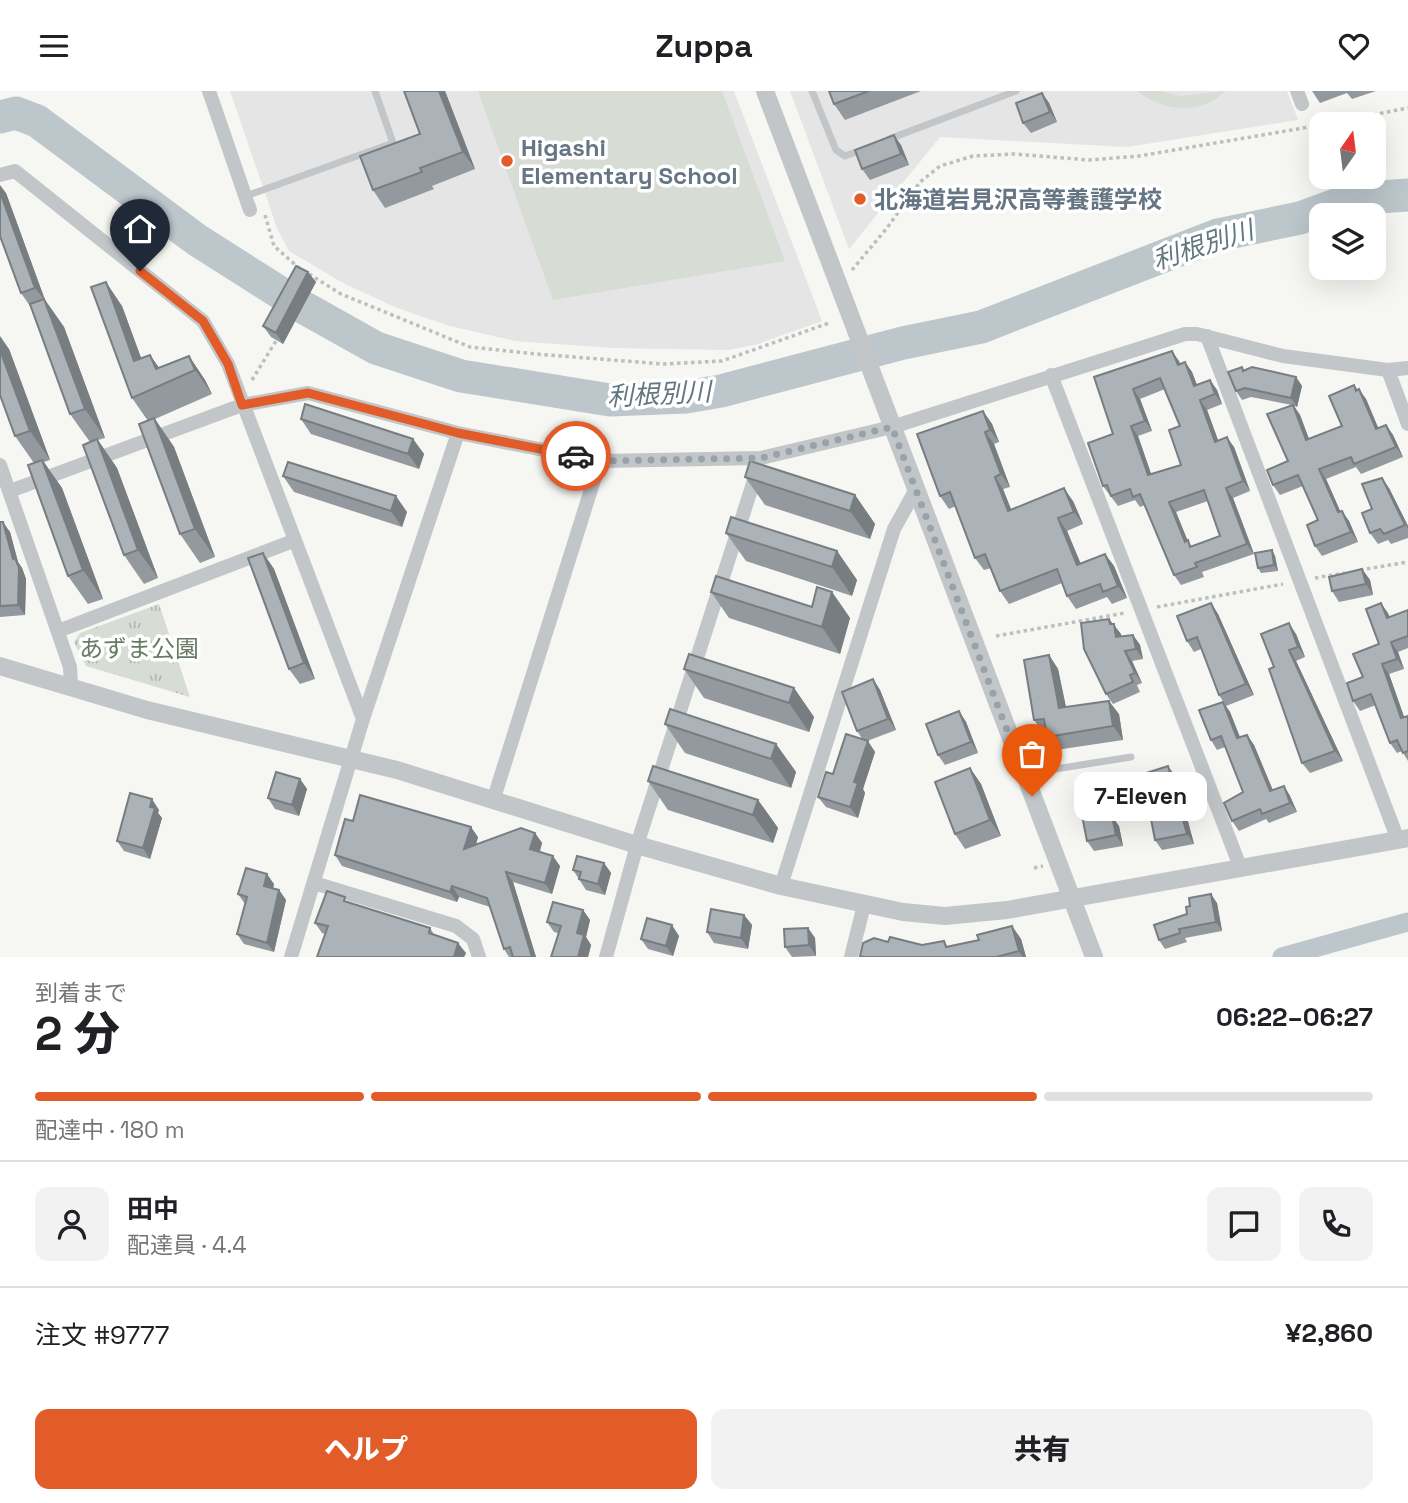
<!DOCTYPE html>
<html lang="ja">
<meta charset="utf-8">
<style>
:root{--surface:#fff;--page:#f2f2f2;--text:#202124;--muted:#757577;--line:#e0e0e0;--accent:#e15c28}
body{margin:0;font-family:"Space Grotesk","Noto Sans JP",sans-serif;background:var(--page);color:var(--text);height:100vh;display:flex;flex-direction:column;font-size:26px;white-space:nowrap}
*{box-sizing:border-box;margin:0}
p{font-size:23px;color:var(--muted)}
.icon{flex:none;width:38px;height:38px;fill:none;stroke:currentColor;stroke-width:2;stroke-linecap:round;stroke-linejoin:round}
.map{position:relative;height:866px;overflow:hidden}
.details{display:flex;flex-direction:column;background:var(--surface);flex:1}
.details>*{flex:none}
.needle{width:46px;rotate:14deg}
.controls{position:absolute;left:1309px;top:21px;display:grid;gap:14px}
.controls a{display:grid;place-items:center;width:77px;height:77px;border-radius:14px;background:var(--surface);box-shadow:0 7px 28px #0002;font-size:35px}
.pin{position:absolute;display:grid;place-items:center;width:60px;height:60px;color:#fff;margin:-72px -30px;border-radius:50% 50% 50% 0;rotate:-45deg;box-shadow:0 0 7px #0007}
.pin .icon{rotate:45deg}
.courier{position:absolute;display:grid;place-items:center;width:70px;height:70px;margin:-35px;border:5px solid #e15c28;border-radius:50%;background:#fff;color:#222;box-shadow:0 2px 9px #0007}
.bubble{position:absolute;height:49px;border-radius:14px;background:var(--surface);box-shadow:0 7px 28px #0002;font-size:23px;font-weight:800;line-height:49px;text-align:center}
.overview em{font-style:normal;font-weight:800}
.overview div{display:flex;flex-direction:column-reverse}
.overview{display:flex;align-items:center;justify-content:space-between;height:119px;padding:0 35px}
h1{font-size:46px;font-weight:800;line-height:52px}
.bar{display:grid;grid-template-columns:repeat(4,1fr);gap:10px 7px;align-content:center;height:84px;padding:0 35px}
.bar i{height:9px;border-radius:5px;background:var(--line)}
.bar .active{background:var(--accent)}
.bar p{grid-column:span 4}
.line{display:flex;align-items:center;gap:18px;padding:0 35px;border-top:2px solid var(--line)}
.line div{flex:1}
.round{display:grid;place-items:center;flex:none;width:74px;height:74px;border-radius:14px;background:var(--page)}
.button{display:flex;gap:14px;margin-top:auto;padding:14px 35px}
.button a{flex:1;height:80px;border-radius:14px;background:var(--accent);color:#fff;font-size:28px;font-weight:800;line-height:80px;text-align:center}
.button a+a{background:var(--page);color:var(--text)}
header{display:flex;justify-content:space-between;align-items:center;height:91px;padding:0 35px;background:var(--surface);font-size:32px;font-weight:800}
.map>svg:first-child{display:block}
</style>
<header><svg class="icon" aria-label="menu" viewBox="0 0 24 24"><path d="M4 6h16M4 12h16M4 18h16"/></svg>Zuppa<svg class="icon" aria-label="heart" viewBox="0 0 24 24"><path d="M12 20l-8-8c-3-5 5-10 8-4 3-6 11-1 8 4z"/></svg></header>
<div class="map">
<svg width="1408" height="866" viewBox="0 0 1408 866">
<defs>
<pattern id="park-tufts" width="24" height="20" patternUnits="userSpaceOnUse" patternTransform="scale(1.75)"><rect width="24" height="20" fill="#d7ddd4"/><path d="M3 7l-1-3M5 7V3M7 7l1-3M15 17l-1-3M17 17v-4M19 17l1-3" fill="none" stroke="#b2b8b2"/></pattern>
</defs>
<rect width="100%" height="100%" fill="#f6f6f3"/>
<path fill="#e4e5e4" d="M230,0H734L822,230L758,253L729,259L612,257L515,250L450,235L397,217L343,192L289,160L278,140Z
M790,0H1287L1298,29L1127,56L940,46L849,158Z"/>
<path fill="#d7ddd4" d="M478,0H722L785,170L553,209Z
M1137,0H1161L1181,5L1225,0C1200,25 1164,21 1137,0Z"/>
<path fill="url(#park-tufts)" d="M159,513L190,606L86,575L74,551L80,542Z"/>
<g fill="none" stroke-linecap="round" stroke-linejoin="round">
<path stroke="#bcc6cb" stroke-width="19" d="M1282,866L1408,831"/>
<path stroke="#bcc6cb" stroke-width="33" d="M0,26L16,22L37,30L197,149L301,215L376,257L461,285L610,309L686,306L721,300L903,252L981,236L1218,144L1300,127L1352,108L1408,104"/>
<path stroke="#bcbec0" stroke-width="3.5" stroke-dasharray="3.5 3.5" stroke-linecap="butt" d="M1325,33L1408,17
M265,124L274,155L299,177
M852,179L887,137L920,91L940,75L973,65L1014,63L1089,69L1139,65L1321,34
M309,183L341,203L470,256L536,263L663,273L722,270L829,232
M252,289L279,245
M1360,479L1408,471
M1315,487L1345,482
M1157,516L1283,493
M996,545L1125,522
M1034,777L1043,775"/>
<path stroke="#c2c6c9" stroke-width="7" d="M812,0L836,59L845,65L865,58
M889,48L1016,0
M246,105L393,52L375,0
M1024,683L1131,666"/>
<path stroke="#c2c6c9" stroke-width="14" d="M209,0L250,119
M1297,0L1302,13
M0,84L15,80L203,230L228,273L363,628
M1207,245L1398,749
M1408,277L1388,279L1408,333
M1051,284L1241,778
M0,374L70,576L71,596
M10,400L242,314L308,302L458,342L600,370L761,367L892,336L1185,243H1197L1283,265L1388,279
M58,540L293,450
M493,710L600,370
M314,792L456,835L473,848L479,866
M781,795L894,438L915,400
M291,866L363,628L458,342
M606,866L637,754L757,380
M851,866L864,814"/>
<path stroke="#c2c6c9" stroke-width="18" d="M765,0L1094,866
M0,575L147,619L397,679L637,754L781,795L903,821L945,825L1007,819L1408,747"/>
</g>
<path fill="#93999e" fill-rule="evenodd" d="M445,0L475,78L432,95L434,98L385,117L373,99L420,43Z
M829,0H921L845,29L834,13Z
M1312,0H1376L1352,8L1347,2L1320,12Z
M1042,2L1049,12L1057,31L1031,42L1023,32Z
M901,54L909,74L870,89L862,78Z
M6,102L45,209L64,236L105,347L98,349L117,377L158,487L144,493L124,464L90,351L70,323L30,215L21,202Z
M308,181L316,191L283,253L271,246L263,235Z
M122,215L141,267L150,264L159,277L189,265L205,289L212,303L155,328L174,356L215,466L200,472L180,443L148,330L132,307Z
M9,258L50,369L44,371L62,397L103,508L88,513L68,485L34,372L15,345Z
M1172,260L1180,273L1185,271L1192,281L1197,294L1210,289L1217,299L1222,313L1207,319L1218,349L1234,356L1250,400L1233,407L1254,463L1202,481L1204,486L1181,494L1174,484L1145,414L1140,416L1135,409L1118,415L1103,395L1113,343L1094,286ZM1165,298L1180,335L1181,374L1151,383L1138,345L1152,340L1140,308ZM1208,410L1220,445L1192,455L1187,450L1176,421Z
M1242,276L1244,280L1296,286L1302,295L1297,316L1294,315L1300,324L1309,348L1342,335L1354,294L1366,308L1378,337L1386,334L1393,344L1403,366L1361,383L1356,376L1326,388L1340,420L1349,430L1358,451L1322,465L1315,455L1318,429L1303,395L1280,404L1273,394L1288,370L1292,314L1251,306L1242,309L1236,300Z
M983,320L992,333L999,351L994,353L1010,396L1003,398L1011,419L1073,410L1083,433L1067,440L1081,473L1105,463L1114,475L1127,507L1112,513L1107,506L1076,518L1067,505L1062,492L1009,513L1000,500L991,477L984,479L975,467L956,415L949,418L940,405Z
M301,328L413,348L424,363L419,378L311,343Z
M283,385L407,421L402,436L294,401Z
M745,386L855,404L875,433L870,448L765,414Z
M1389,397L1408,435V447L1391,453L1388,449L1378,453L1370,442L1372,418Z
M0,431L10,441L18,471L22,477L26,488L25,524L0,526Z
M726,442L837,460L857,489L852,505L746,470Z
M1272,459L1275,465L1278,480L1261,482L1258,477Z
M263,462L274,478L315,588L300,593L289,578Z
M1362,478L1370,489L1373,504L1339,511L1332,500Z
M711,501L812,516L832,501L850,527L840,563L729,527Z
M1211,512L1218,523L1254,604L1226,615L1219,604L1201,558L1194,561L1187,550Z
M1408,519V557L1398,561L1404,578L1389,583L1404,626L1408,625V670L1402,660L1397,662L1390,652L1376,614L1360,620L1353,610L1363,586L1379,553L1388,522L1389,526Z
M1113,533L1121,543V546L1133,544L1140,554L1143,568L1132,570L1142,592L1137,594L1140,601L1113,613L1106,603Z
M1296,543L1305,566L1296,570L1343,670L1310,682L1302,672L1274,576Z
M1049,564L1058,578L1066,616L1119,623L1123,649L1056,659L1047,646L1046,643H1044L1034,629Z
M684,578L794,597L814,626L809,641L704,607Z
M873,588L880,599L896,639L867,650L875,661L863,698L865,702L858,727L826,716L818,706L833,683L863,649L857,640Z
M1223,611L1230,621L1240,646L1247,644L1254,654L1273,699L1284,695L1290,705L1297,721L1269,732L1266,728L1239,740L1232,730L1243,701L1225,656L1217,659L1211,649Z
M959,620L966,631L978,662L945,674L938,664Z
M665,633L776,653L796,681L791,697L685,662Z
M970,677L981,693L1001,745L965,758L955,743Z
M1176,686L1194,753L1162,759L1155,749L1149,719L1142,708Z
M300,688L307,698L299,725L275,718L268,707Z
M648,690L758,709L778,737L773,752L668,719Z
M159,719L158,722L162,727L150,768L124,760L117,750Z
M1110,720L1111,725L1119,735L1123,755L1094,760L1087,750Z
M353,730L478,746L476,754L535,742L542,752L540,761L560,775L552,803L513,791L536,866H509L504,858L490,816L459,806L457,811L342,775L335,764Z
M604,772L611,782L605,804L586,799L573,779Z
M274,793L273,798L279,799L286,809L274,861L244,853L237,843L245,813L238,803Z
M350,812L430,837L435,845L466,862L464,866H317L325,843L322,842L315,832Z
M1217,812L1222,840L1185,847L1187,851L1165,858L1159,849L1187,823Z
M583,819L590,829L586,846L591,854L588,866H551L558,842L554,841L547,831Z
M744,824L752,834L748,858L714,852L707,841Z
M1012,835L1021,848L1026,866H861L860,865L888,851L922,854L944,850L948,856L979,849Z
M808,837L815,847L816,865L792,866L785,856Z
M679,845L673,865L648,858L641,848Z"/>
<path fill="#787d81" d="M439,0H445L475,78L463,61Z
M1042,2L1049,12L1057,31L1050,21Z
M894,44L901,54L909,74L901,63Z
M0,94L6,102L45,209L64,236L105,347L85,318L46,211L35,197L0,101Z
M308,181L316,191L283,253L276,242Z
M106,191L122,215L151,294L134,270Z
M0,245L9,258L50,369L30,340L0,259Z
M1172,260L1179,270L1185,284L1178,274Z
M150,264L167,288L156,278Z
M189,265L205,289L212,303L195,279Z
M1185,271L1192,281L1201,305L1194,295Z
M1296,286L1302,295L1297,316L1291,307Z
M1210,289L1217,299L1222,313L1215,303Z
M1133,298L1140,308L1152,340L1145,330Z
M1359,298L1366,308L1383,348L1376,338Z
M1200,309L1207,319L1222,360L1215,351Z
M1293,314L1300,324L1313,359L1306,349Z
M983,320L992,333L999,351L990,339Z
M154,327L174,356L215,466L195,438Z
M1386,334L1393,344L1403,366L1396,356Z
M1131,335L1138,345L1155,394L1148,384Z
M985,341L994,353L1010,396L1001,383Z
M1227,346L1234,356L1250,400L1243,390Z
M97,348L117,377L158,487L138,459Z
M413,348L424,363L419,378L408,363Z
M42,369L62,397L103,508L83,479Z
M1319,378L1326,388L1345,431L1338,421Z
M995,386L1003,398L1017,433L1008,420Z
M1382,387L1389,397L1408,435V438Z
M1064,397L1073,410L1083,433L1074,421Z
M1226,397L1233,407L1254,463L1247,453Z
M855,404L875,433L870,448L850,420Z
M396,405L407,421L402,436L391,420Z
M1169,411L1176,421L1192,460L1185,451Z
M1342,420L1349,430L1358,451L1351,441Z
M1058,427L1067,440L1086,486L1077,474Z
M3,431L10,441L18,471L22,477L26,488L25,524L18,514L13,468Z
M1272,459L1275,465L1278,480L1274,474Z
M837,460L857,489L852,505L832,476Z
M263,462L274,478L315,588L304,572Z
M1105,463L1114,475L1127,507L1118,495Z
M1362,478L1370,489L1373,504L1366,493Z
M832,501L850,527L840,563L822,536Z
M1211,512L1218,523L1254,604L1246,593Z
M1381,512L1388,522L1394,537L1387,527Z
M1109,528L1121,543L1123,556L1116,546L1110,533Z
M1289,532L1296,543L1305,566L1298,556Z
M1133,544L1140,554L1143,568L1136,558Z
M1391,551L1398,561L1404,578L1397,568Z
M1289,559L1296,570L1343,670L1335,660Z
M1125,560L1132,570L1142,592L1135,582Z
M1049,564L1058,578L1069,631L1059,617Z
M1382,573L1389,583L1408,637L1401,627Z
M873,588L880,599L896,639L888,628Z
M794,597L814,626L809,641L789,612Z
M1109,610L1119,623L1123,649L1113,635Z
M1223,611L1230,621L1244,657L1237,647Z
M959,620L966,631L978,662L971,651Z
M1247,644L1254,654L1277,710L1270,700Z
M868,650L875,661L863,698L865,702L858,727L850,716L854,691Z
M776,653L796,681L791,697L771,668Z
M1168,675L1176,686L1194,753L1187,743Z
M970,677L981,693L1001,745L990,729Z
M300,688L307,698L299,725L292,714Z
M1284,695L1290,705L1297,721L1290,712Z
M152,708L159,719L158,722L162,727L150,768L143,757Z
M758,709L778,737L773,752L753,724Z
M1102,709L1110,720L1113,736L1106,726Z
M1112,725L1119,735L1123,755L1116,744Z
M471,736L478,746L472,768L464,758Z
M535,742L542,752L537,768L530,758Z
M553,765L560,775L552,803L545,792Z
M604,772L611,782L605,804L598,793Z
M506,781L513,791L536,866H532Z
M267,783L274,793L271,805L264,795Z
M452,795L459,806L457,811L450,801Z
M279,799L286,809L274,861L267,852Z
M1211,803L1217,812L1222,840L1216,831Z
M583,819L590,829L586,846L591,854L588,866H578L577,842Z
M744,824L752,834L748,858L741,847Z
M672,834L679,845L673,865L666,855Z
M1012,835L1021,848L1026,866H1023L1019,860Z
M808,837L815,847L816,865L809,854Z
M458,852L466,862L464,866H454Z"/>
<path fill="#abb2b8" stroke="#787d81" stroke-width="2" fill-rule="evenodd" d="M404,0H439L463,61L420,77L422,81L373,99L360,65L420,43Z
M829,0H869L834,13Z
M1042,2L1050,21L1023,32L1016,12Z
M894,44L901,63L862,78L855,59Z
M0,101L35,197L21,202L0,145Z
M296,175L308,181L276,242L263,235Z
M106,191L134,270L150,264L156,278L189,265L195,279L132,307L91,196Z
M44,208L85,318L70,323L30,213Z
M0,259L30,340L15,345L0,304Z
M1172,260L1178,274L1185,271L1194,295L1210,289L1215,303L1200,309L1215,351L1227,346L1243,390L1226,397L1247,453L1195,472L1197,476L1174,484L1140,403L1133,406L1130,398L1111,405L1107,394L1103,395L1088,352L1113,343L1094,286ZM1160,287L1180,335L1169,339L1181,374L1148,384L1131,335L1145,330L1133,298ZM1204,399L1220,445L1190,456L1188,449L1185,451L1169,411Z
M1242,276L1243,280L1252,276L1296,286L1291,307L1245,297L1236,300L1228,281Z
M1354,294L1356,300L1359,298L1376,338L1386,334L1396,356L1354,373L1351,366L1319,378L1338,421L1342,420L1351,441L1315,455L1307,434L1318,429L1298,384L1273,394L1267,379L1288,370L1267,323L1293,314L1306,349L1342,335L1329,305Z
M305,313L413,348L408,363L301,328Z
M983,320L990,339L985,341L1001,383L995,386L1008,420L1064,397L1074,421L1058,427L1077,474L1105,463L1118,495L1103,501L1100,493L1067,505L1057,478L1000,500L985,463L975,467L950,401L940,405L917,343Z
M154,327L195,438L180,443L139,333Z
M97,348L138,459L124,464L83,354Z
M42,369L83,479L68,485L28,374Z
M750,370L855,404L850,420L745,386Z
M288,371L396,405L391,420L283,385Z
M1382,387L1405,434L1384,443L1380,438L1370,442L1362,422L1372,418L1362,393Z
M731,426L837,460L832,476L726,442Z
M0,431H3L13,468L15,467L19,477L18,514L0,515Z
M1272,459L1274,474L1258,477L1255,462Z
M263,462L304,572L289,578L248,467Z
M1362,478L1366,493L1332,500L1329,486Z
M716,485L812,516L817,496L832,501L822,536L711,501Z
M1211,512L1246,593L1219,604L1197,546L1187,550L1177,525Z
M1381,512L1387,527L1408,519V545L1391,551L1397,568L1382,573L1401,627L1408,625V660L1403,662L1397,649L1390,652L1371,603L1353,610L1347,592L1363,586L1353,563L1379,553L1366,518Z
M1109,528L1110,533H1114L1116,546L1133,544L1136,558L1125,560L1135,582L1130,584L1133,591L1106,603L1084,558L1081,532Z
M1289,532L1298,556L1289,559L1335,660L1302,672L1269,578L1274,576L1261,543Z
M689,563L794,597L789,612L684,578Z
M1049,564L1059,617L1109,610L1113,635L1047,646L1044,628L1034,629L1024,569Z
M873,588L888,628L857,640L842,601Z
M1223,611L1237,647L1247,644L1270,700L1284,695L1290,712L1262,723L1260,718L1232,730L1224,712L1243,701L1221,645L1211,649L1199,619Z
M670,618L776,653L771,668L665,633Z
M959,620L971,651L938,664L926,633Z
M846,643L868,650L854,691L858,692L850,716L818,706L826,681L833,683Z
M653,675L758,709L753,724L648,690Z
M1168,675L1187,743L1155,749L1147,707L1142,708L1134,686Z
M970,677L990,729L955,743L935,691Z
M276,681L300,688L292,714L268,707Z
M130,702L152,708L150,716L155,717L143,757L117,750Z
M360,704L471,736L464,758L521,737L535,742L530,758L553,765L545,792L506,781L532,866H513L510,856L504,858L487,807L452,795L450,801L335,764L345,728L353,730Z
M1102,709L1106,726L1112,725L1116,744L1087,750L1080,714Z
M577,765L604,772L598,793L579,788L581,781L573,779Z
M246,777L267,783L264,795L279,799L267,852L237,843L247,806L238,803Z
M327,800L345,806L344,810L430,837L429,842L458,852L454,866H317L328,835L315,832Z
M1211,803L1216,831L1179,838L1180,842L1159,849L1154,834L1187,823L1186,816L1190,815L1189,807Z
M553,811L583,819L577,842L584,844L578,866H551L561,835L547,831Z
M711,818L744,824L741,847L707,841Z
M647,827L672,834L666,855L641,848Z
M1012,835L1019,860L996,866H864L860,865L863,852L874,847L888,851L890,846L922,854L944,850L946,856L979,849L977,844Z
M808,837L809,854L785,856L784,838Z"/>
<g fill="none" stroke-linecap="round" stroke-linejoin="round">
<path stroke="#98a2ab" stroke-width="7" stroke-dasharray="0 12.6" d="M576,365L600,370L761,367L892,336L1032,705"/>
<path stroke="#e15c28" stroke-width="9" d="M140,180L203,230L228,273L242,314L308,302L458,342L576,365"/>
</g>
<g fill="#e15c28" stroke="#fff" stroke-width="2.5">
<circle cx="507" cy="70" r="7"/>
<circle cx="860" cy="108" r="7"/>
</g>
<g text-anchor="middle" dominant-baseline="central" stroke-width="7" stroke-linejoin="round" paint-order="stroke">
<g font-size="24" font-weight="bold" fill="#667584" stroke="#fff" text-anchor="start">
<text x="521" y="56">Higashi<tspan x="521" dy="28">Elementary School</tspan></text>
<text x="874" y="108">北海道岩見沢高等養護学校</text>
</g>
<g font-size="24" fill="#687b64" stroke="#fff">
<text x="139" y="557">あずま公園</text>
</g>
<g font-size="26" font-style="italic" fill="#617780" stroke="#fff">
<text transform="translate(1203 154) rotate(-18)">利根別川</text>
<text transform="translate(659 303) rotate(-3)">利根別川</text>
</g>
</g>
</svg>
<div class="controls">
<a><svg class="needle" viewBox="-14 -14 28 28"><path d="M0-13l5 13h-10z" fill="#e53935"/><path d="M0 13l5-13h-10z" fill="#757577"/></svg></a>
<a><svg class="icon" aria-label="layers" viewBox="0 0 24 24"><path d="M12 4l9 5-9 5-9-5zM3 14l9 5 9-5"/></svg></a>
</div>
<div class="pin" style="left:1032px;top:705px;background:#ea580c"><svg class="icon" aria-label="bag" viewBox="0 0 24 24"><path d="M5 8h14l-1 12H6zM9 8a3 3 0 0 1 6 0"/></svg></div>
<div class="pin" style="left:140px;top:180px;background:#1f2937"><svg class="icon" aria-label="home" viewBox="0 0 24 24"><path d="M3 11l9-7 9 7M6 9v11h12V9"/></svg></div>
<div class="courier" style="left:576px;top:365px"><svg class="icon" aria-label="car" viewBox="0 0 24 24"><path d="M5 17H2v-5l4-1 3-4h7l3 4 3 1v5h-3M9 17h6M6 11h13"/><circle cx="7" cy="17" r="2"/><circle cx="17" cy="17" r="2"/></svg></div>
<div class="bubble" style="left:1074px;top:681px;width:133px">7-Eleven</div>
</div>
<section class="details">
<div class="overview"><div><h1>2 分</h1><p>到着まで</p></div><em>06:22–06:27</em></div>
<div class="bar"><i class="active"></i><i class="active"></i><i class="active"></i><i></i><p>配達中 · 180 m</p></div>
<div class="line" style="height:126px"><a class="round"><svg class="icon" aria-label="person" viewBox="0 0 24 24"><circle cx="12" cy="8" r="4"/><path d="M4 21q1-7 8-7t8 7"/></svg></a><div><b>田中</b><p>配達員 · 4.4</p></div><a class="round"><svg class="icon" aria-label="chat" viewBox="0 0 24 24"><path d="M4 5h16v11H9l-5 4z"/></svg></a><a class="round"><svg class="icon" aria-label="phone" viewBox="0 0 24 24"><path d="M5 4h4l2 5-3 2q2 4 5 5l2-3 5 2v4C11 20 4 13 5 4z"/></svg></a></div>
<div class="line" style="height:91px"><div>注文 #9777</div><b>¥2,860</b></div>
<div class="button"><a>ヘルプ</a><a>共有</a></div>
</section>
